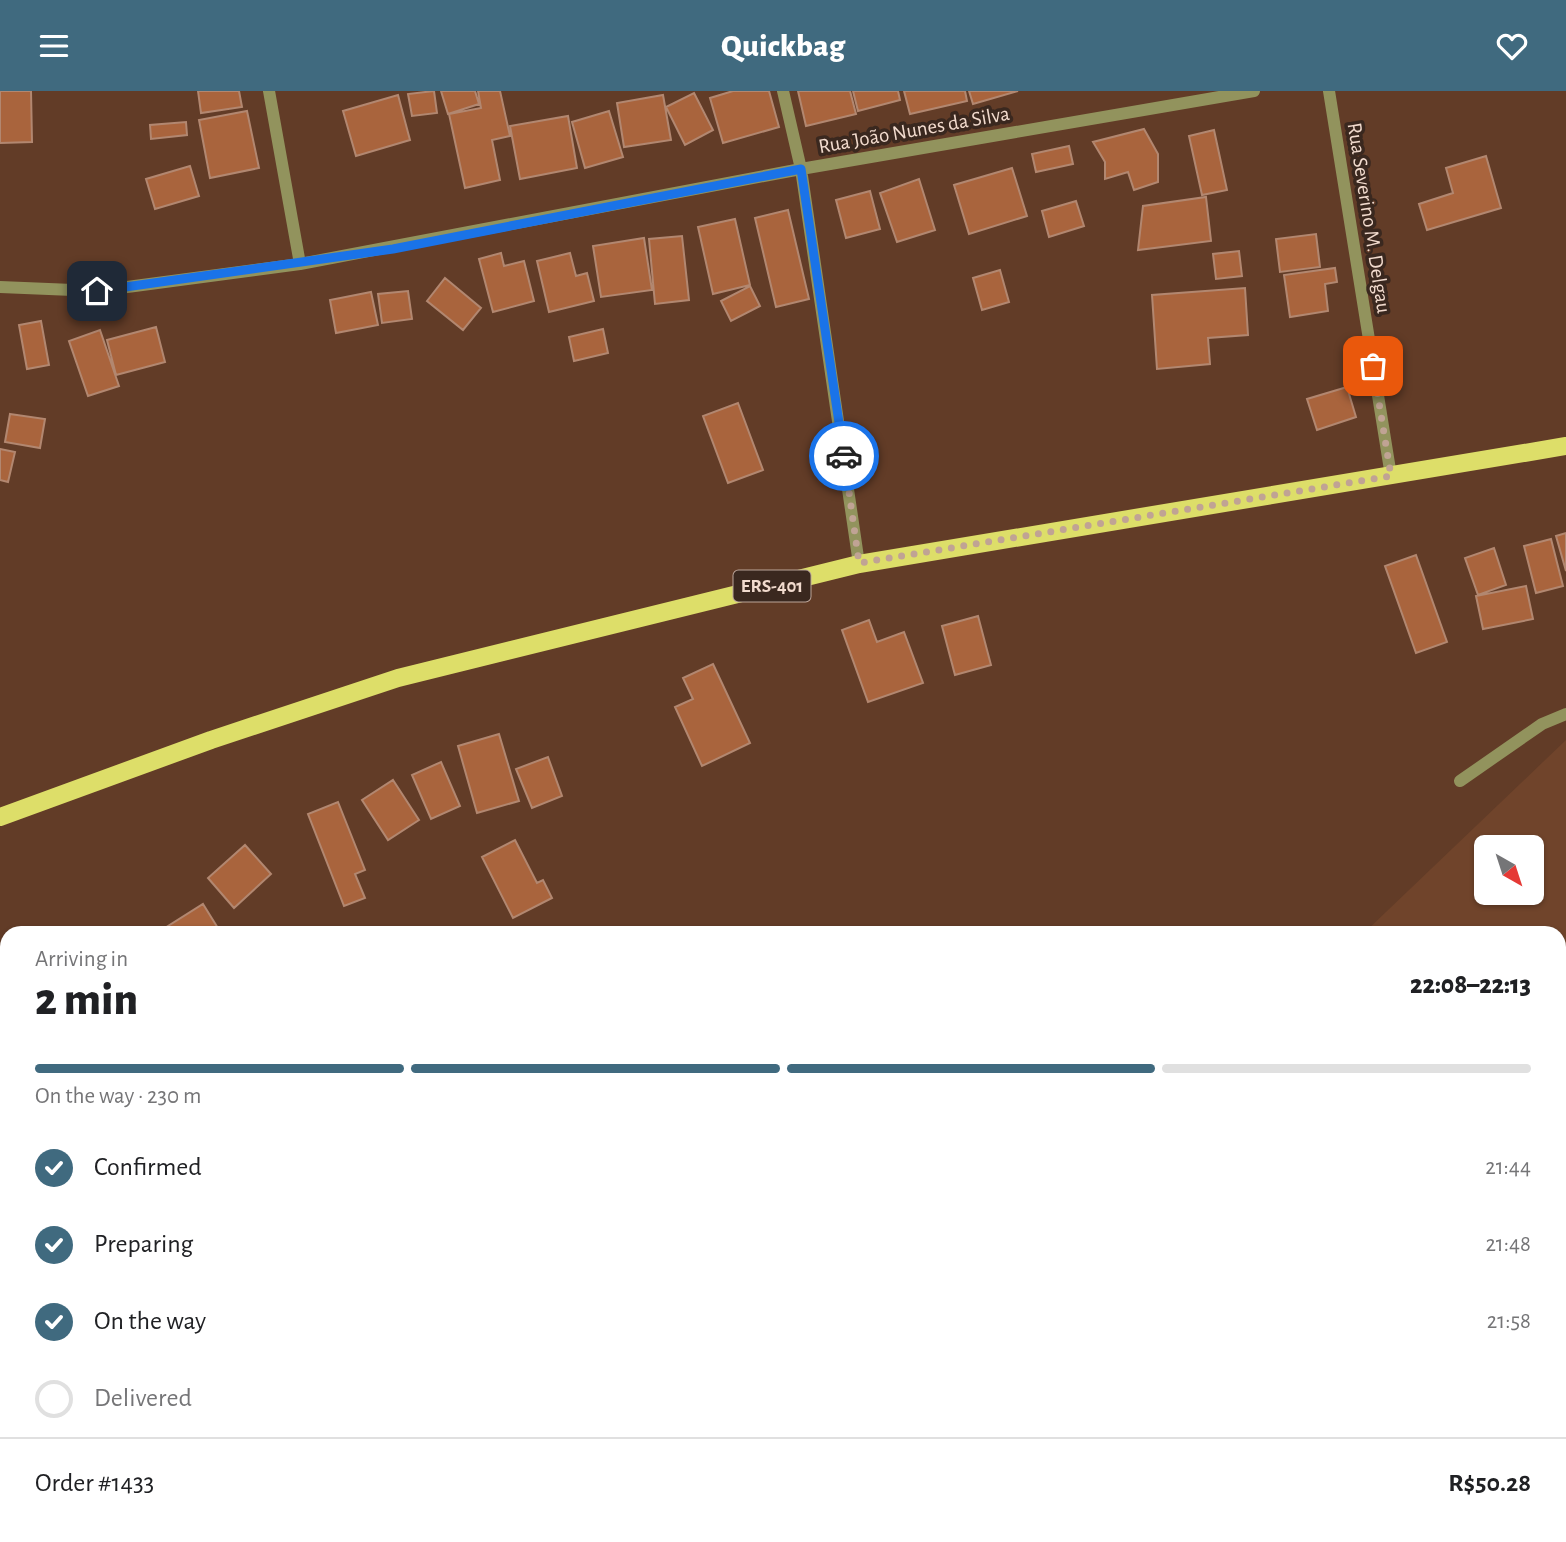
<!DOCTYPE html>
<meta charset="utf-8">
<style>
:root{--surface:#fff;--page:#f2f2f2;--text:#202124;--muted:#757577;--line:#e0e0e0;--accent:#406a7f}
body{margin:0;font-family:"Alegreya Sans",sans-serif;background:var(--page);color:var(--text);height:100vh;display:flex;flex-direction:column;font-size:26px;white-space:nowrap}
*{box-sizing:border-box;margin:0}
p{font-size:23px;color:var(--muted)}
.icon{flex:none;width:38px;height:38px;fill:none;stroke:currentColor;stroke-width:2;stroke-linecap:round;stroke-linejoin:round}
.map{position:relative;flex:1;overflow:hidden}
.details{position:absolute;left:0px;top:835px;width:1566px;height:618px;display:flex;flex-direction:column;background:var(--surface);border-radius:21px 21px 0 0;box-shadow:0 2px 5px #0004}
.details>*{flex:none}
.needle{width:46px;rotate:141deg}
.tools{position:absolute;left:1474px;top:744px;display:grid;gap:14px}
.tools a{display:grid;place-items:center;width:70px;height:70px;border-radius:10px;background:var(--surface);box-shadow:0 2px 5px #0004;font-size:35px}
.pin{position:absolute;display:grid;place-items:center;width:60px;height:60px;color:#fff;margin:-30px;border-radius:14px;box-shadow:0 4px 10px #0006}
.courier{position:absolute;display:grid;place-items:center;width:70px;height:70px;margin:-35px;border:5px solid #1a73e8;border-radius:50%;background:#fff;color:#222;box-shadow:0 2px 9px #0007}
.head em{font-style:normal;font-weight:800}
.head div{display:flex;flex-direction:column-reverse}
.head{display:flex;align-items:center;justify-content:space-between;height:119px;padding:0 35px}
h1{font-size:46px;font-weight:800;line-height:52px}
.bar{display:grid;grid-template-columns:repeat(4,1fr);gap:10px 7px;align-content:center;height:84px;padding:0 35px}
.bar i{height:9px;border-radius:5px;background:var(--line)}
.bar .current{background:var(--accent)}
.bar p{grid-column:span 4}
.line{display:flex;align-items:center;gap:18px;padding:0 35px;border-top:2px solid var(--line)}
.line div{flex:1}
ol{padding:0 35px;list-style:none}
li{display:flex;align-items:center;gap:21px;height:77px}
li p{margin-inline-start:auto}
li .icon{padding:7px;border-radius:50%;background:var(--accent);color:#fff;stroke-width:4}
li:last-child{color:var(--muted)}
li i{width:38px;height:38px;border:4px solid var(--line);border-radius:50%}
header{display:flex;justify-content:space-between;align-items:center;height:91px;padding:0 35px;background:var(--accent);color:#fff;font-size:32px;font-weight:800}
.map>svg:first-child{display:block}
</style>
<header><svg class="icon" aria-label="menu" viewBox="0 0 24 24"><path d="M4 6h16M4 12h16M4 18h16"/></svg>Quickbag<svg class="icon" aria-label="heart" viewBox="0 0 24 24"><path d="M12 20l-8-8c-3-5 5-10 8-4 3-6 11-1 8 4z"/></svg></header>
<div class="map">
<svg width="1566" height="1451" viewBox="0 0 1566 1451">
<rect width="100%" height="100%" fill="#623c27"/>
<path fill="#70442b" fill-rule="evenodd" d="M1566,649V1338L1559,1332V842H1364ZM1486,756H1531V802H1486Z"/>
<path fill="#a9643d" stroke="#b28770" stroke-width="2" d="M0,0H31L32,51L0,52Z
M198,0H239L242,16L201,22Z
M434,0L437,22L412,25L408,3Z
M441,0H475L479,13L448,23Z
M478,0H500L510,45L492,49L500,89L465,97L449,23L481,17Z
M733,0H769L779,36L723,52L710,7Z
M798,0H850L856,23L806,35Z
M853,0H898L900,9L858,20Z
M904,0H965L967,10L910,23Z
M969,0H1018L973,13Z
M694,2L713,39L685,54L666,16Z
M398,4L410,49L356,65L343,20Z
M663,4L671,49L624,56L617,12Z
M247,20L259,77L210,87L199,29Z
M609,20L623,66L585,77L572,31Z
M568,25L577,77L520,88L510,35Z
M186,31L187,44L151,48L150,34Z
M1144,38L1158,63V91L1134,99L1128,81L1105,88V71L1093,51Z
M1214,39L1227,99L1202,104L1189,45Z
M1069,55L1073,73L1036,81L1032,63Z
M1486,65L1501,117L1427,139L1419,113L1453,102L1446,77Z
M190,75L199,105L155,118L146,88Z
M1012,77L1027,125L969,143L954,94Z
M919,88L935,139L897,151L880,102Z
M870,100L880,138L846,147L836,109Z
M1206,106L1211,150L1138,159L1143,115Z
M1076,110L1084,135L1049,146L1042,120Z
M788,119L809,208L776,216L755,127Z
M735,128L750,194L713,203L698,136Z
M1316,143L1320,176L1280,181L1276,148Z
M682,145L689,209L655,213L649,148Z
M644,147L652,199L601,206L593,155Z
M1239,160L1242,185L1216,188L1213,163Z
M501,162L504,175L524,170L534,210L493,221L479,168Z
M570,162L576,185L587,182L594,210L549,221L537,170Z
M1335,177L1337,191L1325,193L1328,220L1290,226L1284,184Z
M1000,179L1009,211L982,219L973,187Z
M445,187L481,217L463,239L427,210Z
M750,195L760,215L731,230L721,210Z
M1245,197L1248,244L1208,247L1210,273L1157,278L1152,204Z
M408,200L412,228L382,232L378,203Z
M371,201L378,234L336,242L330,209Z
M41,230L49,274L27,278L19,234Z
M156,236L165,271L116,284L107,249Z
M603,238L608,262L574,270L569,246Z
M100,239L119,295L88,305L69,250Z
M1347,296L1356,326L1317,339L1307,308Z
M738,312L763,379L728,392L703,325Z
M10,323L45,328L40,357L5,351Z
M0,358L15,361L8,391L0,389Z
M1566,442V480L1556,445Z
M1551,448L1563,495L1536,502L1524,455Z
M1494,457L1506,494L1478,504L1465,467Z
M1416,464L1447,551L1416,562L1385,475Z
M1526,495L1533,528L1483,538L1476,505Z
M978,525L991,574L955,584L942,535Z
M869,529L877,551L904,541L923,592L868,611L842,539Z
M713,573L750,652L702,675L675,616L693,608L683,587Z
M499,643L519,710L477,722L458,655Z
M548,666L562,705L532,717L516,678Z
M441,671L460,715L431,728L412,684Z
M393,689L419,729L388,749L362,709Z
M338,711L365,779L355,783L365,807L344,815L308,723Z
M515,749L537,792L543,789L552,807L513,827L482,766Z
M245,754L271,783L234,817L208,787Z
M203,813L221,842H157Z
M7,876V931L6,932L0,877Z
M7,1122V1166L0,1170V1125Z
M586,1446H620L624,1451H590Z
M691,1446H729L722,1451H695Z
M985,1446L989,1450L1017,1446L1018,1451H965Z
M1029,1446H1080V1451H1029Z"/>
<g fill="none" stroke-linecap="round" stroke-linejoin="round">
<path stroke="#92935d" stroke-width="12" d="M269,0L300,173
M783,0L801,78L859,473
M1329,0L1391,385
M0,196L97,200L300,173L801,78L1254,0
M1460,690L1542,633L1566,623
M0,1222L7,1221
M1100,1446L1101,1451
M1298,1446L1309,1451
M803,1451L813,1446"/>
<path stroke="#ddde69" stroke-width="18" d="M0,726L211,649L398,587L859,473L1566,355"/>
</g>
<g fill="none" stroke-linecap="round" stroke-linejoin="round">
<path stroke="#c0a394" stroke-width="7" stroke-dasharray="0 12.6" d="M844,365L859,472L1391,385L1373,275"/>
<path stroke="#1a73e8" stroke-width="9" d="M97,200L393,158L801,78L844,365"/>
</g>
<g text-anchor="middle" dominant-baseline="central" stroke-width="7" stroke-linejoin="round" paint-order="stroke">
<rect fill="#3a281f" stroke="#bba59a" stroke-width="2" x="733.5" y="479.5" width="77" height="31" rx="5"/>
<g font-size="19" font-weight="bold" fill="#f2dbce">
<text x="772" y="495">ERS-401</text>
</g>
<g font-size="21" fill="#f2dbce" stroke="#3a281f">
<text transform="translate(914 39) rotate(-10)">Rua João Nunes da Silva</text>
<text transform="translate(1369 127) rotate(81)">Rua Severino M. Delgau</text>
</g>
</g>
</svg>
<div class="tools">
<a><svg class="needle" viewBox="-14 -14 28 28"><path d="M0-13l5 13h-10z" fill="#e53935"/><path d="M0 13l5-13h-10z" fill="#757577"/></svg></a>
</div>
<div class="pin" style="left:1373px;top:275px;background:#ea580c"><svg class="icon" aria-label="bag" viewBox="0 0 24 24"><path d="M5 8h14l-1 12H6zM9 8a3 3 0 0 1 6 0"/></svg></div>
<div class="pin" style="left:97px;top:200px;background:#1f2937"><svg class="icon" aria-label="home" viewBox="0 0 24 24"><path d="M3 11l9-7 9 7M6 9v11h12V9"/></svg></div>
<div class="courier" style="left:844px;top:365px"><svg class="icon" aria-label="car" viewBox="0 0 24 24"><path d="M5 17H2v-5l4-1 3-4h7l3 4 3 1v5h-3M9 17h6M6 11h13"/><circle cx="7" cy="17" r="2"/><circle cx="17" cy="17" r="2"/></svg></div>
<section class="details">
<div class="head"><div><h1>2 min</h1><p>Arriving in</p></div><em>22:08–22:13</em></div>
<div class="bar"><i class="current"></i><i class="current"></i><i class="current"></i><i></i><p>On the way · 230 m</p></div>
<ol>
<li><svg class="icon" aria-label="check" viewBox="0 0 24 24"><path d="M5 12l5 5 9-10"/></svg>Confirmed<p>21:44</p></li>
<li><svg class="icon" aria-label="check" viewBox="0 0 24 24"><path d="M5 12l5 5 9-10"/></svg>Preparing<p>21:48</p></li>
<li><svg class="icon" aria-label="check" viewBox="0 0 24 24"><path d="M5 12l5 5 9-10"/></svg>On the way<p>21:58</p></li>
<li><i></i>Delivered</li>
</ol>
<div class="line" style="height:91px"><div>Order #1433</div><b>R$50.28</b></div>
</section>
</div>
